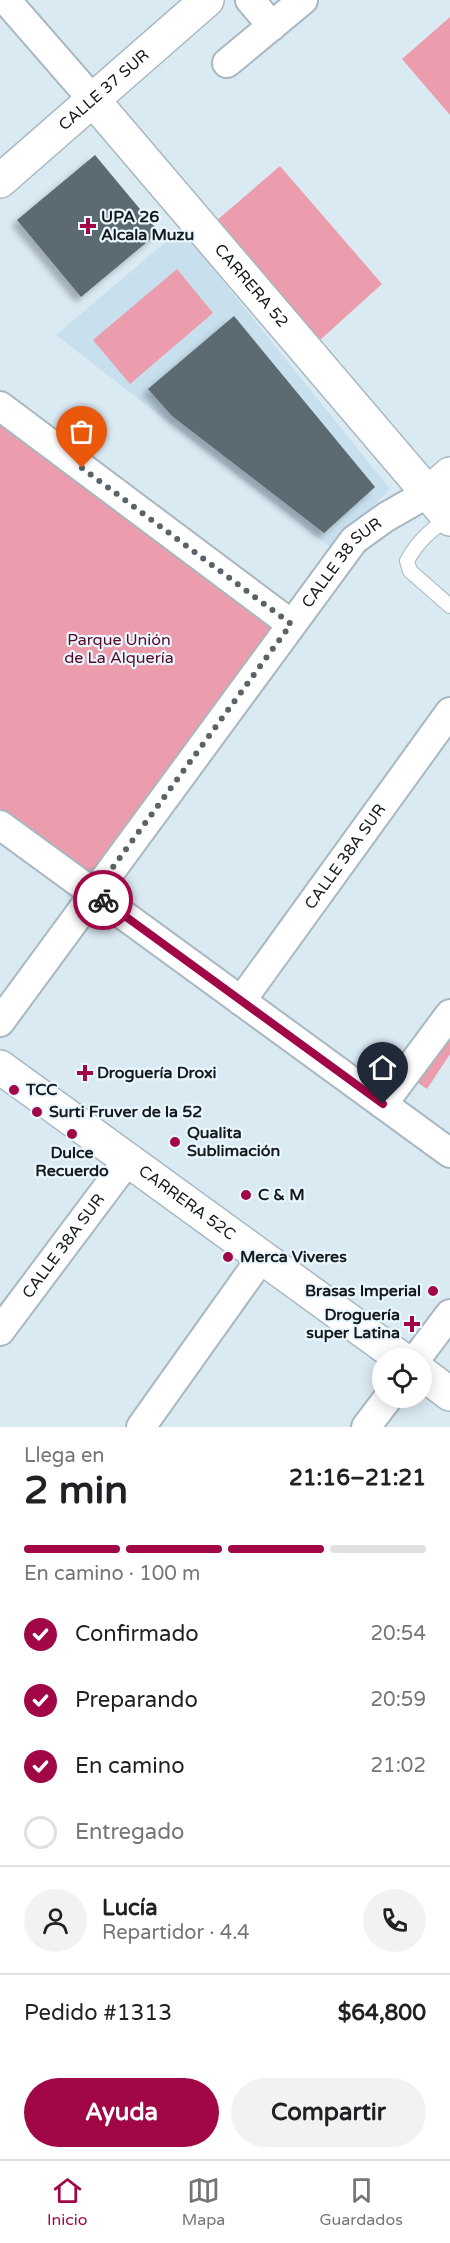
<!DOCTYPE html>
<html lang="es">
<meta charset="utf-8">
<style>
:root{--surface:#fff;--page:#f2f2f2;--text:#202124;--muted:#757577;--line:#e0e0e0;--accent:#a10747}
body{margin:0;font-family:"Varela Round",sans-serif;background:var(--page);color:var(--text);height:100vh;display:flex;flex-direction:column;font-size:22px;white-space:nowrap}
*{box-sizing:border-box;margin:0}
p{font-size:20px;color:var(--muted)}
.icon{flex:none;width:33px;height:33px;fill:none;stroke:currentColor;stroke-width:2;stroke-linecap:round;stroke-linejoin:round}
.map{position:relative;height:1427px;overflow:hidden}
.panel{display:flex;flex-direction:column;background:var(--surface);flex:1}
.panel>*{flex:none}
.buttons{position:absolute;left:372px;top:1348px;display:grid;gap:12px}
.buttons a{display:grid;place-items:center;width:60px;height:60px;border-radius:50%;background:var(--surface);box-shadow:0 3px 15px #0003;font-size:30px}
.pin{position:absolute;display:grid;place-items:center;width:51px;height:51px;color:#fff;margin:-62px -26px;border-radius:50% 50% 50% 0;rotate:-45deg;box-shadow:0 0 6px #0007}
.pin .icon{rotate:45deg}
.courier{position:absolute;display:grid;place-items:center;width:60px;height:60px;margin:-30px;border:4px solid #a10747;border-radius:50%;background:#fff;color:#222;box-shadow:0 2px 8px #0007}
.headline em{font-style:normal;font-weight:700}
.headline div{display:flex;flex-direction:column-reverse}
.headline{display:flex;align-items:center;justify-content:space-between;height:102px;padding:0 24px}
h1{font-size:39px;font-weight:700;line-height:45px}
.bar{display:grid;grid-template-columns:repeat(4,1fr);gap:9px 6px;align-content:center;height:72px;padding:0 24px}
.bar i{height:8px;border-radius:4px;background:var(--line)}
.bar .active{background:var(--accent)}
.bar p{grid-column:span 4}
.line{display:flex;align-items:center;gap:15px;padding:0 24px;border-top:2px solid var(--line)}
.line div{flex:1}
.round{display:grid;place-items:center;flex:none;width:63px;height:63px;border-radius:32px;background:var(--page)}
ol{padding:0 24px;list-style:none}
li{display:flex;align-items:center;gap:18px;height:66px}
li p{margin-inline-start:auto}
li .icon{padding:6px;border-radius:50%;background:var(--accent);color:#fff;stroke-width:4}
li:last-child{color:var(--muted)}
li i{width:33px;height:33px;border:3px solid var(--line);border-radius:50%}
.action{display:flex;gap:12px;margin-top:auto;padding:12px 24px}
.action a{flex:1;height:69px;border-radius:36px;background:var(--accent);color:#fff;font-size:24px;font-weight:700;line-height:69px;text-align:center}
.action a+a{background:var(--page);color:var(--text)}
.tabs{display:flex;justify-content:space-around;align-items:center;height:84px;border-top:2px solid var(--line);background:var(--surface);font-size:16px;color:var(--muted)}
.tabs a{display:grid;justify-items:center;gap:3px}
.tabs .active{color:var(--accent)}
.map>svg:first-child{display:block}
</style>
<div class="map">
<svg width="450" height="1427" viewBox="0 0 450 1427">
<defs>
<filter id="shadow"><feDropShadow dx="-5.5" dy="5.5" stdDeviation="3" flood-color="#0004"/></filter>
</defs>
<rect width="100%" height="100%" fill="#daeaf3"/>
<path fill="#c8dfed" d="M181,229L390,489L331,548L56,335Z"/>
<path fill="#eb9dad" d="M450,17V115L402,59Z
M280,166L382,284L320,340L216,221Z
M177,269L213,313L130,384L93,340Z
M0,410L285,625L92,885L0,819Z
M443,1036L450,1041V1054L427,1089L414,1080Z"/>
<path fill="#5c6a72" filter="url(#shadow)" d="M95,155L159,232L81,297L17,220Z
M234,316L375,487L324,533L172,416L148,389Z"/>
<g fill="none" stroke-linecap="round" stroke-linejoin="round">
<g stroke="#a8b7c0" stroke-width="16">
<path id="service" d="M449,517C431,530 417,542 407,561L410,571L450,606"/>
</g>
<g stroke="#a8b7c0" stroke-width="32">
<g id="minor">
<path d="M6,0L93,100"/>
<path d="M250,0L272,26"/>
<path d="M227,63L303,0"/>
<path d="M0,406L291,624"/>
<path d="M0,825L450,1153"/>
<path id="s1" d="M241,1001L450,712"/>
<path id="s2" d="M0,1022L354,540L386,517L428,493"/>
<path d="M383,1104L450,1014"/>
<path id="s3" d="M0,1331L128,1160"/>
<path d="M416,1359L450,1314"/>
<path d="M141,1427L262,1257"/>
<path d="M366,1427L388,1398"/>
</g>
</g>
<g stroke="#a8b7c0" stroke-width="36">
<g id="tertiary">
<path id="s4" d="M93,100L450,519"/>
<path id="s5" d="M0,181L207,0"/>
<path d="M428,493L450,474"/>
<path id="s6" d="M0,1067L402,1359"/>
<path d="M422,1373L450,1394"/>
</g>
</g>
<use href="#service" stroke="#fff" stroke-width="14"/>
<use href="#minor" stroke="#fff" stroke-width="28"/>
<use href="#tertiary" stroke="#fff" stroke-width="33"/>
</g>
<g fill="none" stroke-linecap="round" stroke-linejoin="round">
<path stroke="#596368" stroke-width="6" stroke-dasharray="0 10.8" d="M82,468L291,624L94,893L103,900"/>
<path stroke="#a10747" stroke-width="8" d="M103,900L383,1104"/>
</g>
<g fill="#a10747" stroke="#eaf7fe" stroke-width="2">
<path d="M85 217h6v6h6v6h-6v6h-6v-6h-6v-6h6z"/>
<path d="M82 1064h6v6h6v6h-6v6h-6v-6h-6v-6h6z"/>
<circle cx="14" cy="1090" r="6"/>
<circle cx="37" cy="1112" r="6"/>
<circle cx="72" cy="1134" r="6"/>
<circle cx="175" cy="1142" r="6"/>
<circle cx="246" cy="1195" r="6"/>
<circle cx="228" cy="1257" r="6"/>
<circle cx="433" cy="1291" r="6"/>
<path d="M409 1315h6v6h6v6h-6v6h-6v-6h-6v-6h6z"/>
</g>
<g text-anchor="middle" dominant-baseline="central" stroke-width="4.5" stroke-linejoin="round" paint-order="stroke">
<g font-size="16" fill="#141a1d" stroke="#eaf7fe">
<text stroke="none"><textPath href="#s5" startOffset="138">CALLE 37 SUR</textPath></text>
<text stroke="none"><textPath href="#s4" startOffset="244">CARRERA 52</textPath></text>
<text stroke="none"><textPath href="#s2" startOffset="573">CALLE 38 SUR</textPath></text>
<text stroke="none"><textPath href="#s1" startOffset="178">CALLE 38A SUR</textPath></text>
<text stroke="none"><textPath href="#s6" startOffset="231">CARRERA 52C</textPath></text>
<text stroke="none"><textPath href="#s3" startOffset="106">CALLE 38A SUR</textPath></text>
</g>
<g font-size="16" font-weight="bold" fill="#141a1d" stroke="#eaf7fe" text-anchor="start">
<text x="101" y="217">UPA 26<tspan x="101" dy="18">Alcala Muzu</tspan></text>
<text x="97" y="1073">Droguería Droxi</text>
<text x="26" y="1090">TCC</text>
<text x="49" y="1112">Surti Fruver de la 52</text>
<text x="187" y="1133">Qualita<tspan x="187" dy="18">Sublimación</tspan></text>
<text x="72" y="1153" text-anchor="middle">Dulce<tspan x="72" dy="18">Recuerdo</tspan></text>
<text x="258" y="1195">C &amp; M</text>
<text x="240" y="1257">Merca Viveres</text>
<text x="421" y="1291" text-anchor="end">Brasas Imperial</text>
<text x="400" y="1315" text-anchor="end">Droguería<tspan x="400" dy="18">super Latina</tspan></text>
</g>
<g font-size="16" fill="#5a0827" stroke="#eaf7fe">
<text x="119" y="640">Parque Unión<tspan x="119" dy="18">de La Alquería</tspan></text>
</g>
</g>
</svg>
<div class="buttons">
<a><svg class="icon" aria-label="locate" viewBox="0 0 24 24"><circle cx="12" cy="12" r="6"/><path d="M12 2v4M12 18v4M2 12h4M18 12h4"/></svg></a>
</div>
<div class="pin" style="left:82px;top:468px;background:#ea580c"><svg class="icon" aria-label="bag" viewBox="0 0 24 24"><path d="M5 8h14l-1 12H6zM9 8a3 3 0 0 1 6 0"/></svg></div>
<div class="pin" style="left:383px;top:1104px;background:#1f2937"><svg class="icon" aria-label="home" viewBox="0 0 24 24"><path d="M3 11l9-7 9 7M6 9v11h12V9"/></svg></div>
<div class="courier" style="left:103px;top:900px"><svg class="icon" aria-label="bike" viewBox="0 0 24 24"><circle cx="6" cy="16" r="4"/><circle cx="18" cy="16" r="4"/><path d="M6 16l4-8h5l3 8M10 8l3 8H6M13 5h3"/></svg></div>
</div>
<section class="panel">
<div class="headline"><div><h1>2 min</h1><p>Llega en</p></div><em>21:16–21:21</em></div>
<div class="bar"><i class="active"></i><i class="active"></i><i class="active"></i><i></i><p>En camino · 100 m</p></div>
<ol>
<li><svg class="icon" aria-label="check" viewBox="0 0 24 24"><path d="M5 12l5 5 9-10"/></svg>Confirmado<p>20:54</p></li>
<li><svg class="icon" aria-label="check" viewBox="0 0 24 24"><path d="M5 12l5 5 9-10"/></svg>Preparando<p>20:59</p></li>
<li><svg class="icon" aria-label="check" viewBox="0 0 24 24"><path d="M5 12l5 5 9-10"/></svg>En camino<p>21:02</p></li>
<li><i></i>Entregado</li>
</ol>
<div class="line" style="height:108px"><a class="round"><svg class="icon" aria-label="person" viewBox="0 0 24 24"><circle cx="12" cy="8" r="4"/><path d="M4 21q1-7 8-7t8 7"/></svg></a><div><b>Lucía</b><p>Repartidor · 4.4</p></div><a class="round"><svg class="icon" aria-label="phone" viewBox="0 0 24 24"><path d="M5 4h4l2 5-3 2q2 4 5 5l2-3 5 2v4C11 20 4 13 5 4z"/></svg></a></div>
<div class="line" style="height:78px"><div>Pedido #1313</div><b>$64,800</b></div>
<div class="action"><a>Ayuda</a><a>Compartir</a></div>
</section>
<nav class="tabs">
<a class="active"><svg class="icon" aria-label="home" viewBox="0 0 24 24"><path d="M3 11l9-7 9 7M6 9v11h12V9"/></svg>Inicio</a>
<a><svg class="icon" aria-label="map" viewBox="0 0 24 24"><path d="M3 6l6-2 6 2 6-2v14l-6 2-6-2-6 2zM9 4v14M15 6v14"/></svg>Mapa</a>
<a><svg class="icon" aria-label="saved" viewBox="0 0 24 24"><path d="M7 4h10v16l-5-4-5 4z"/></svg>Guardados</a>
</nav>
